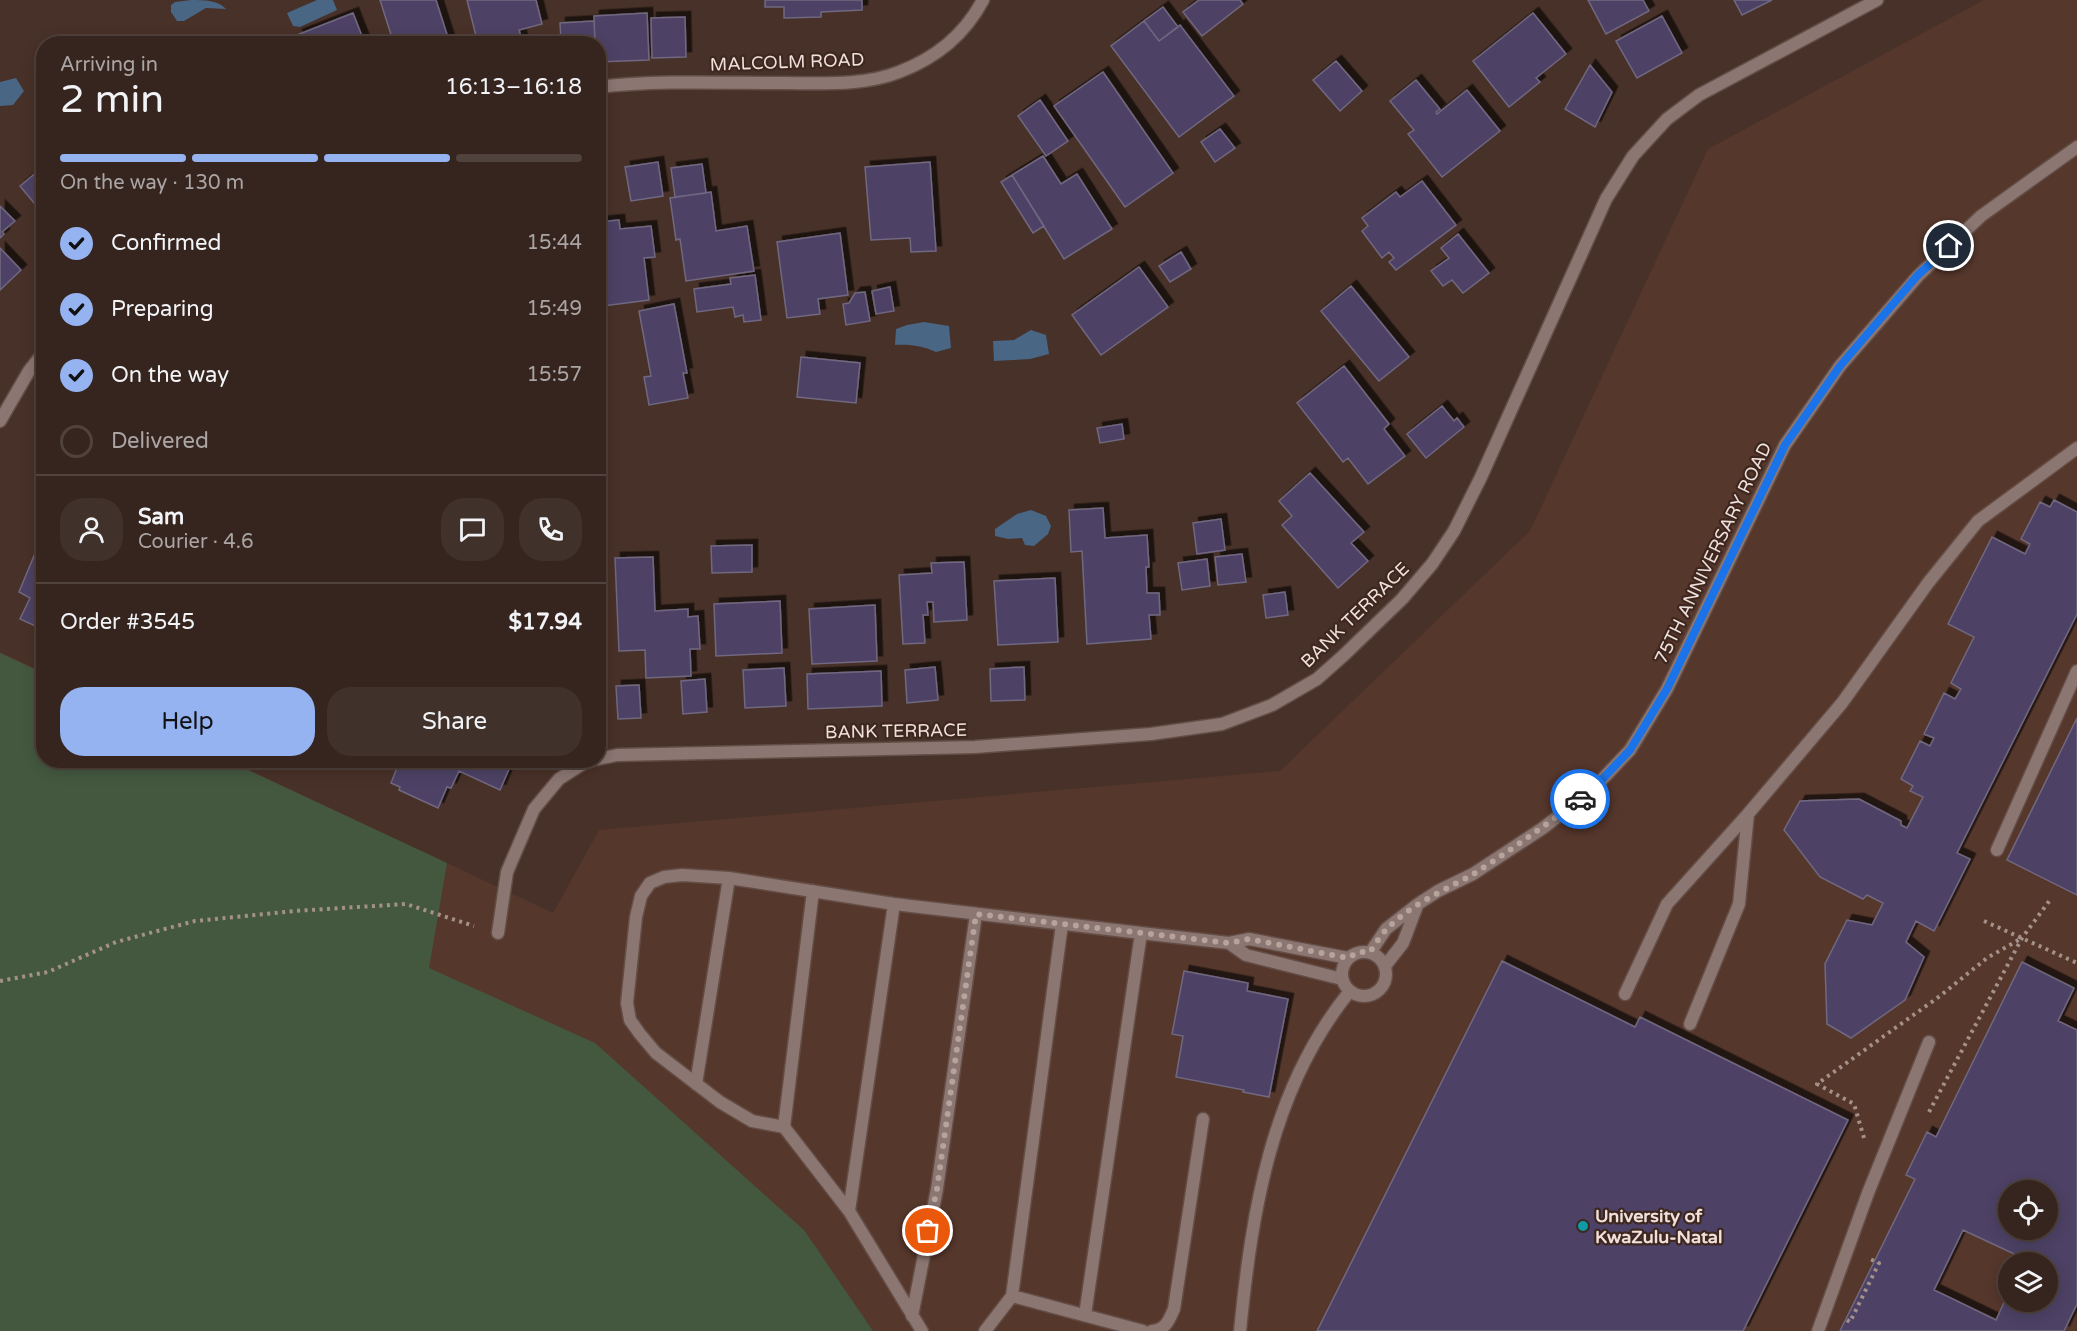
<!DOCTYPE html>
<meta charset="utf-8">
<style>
:root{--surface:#36251e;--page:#41312b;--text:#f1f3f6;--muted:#aaa5a4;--line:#50423c;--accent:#95b2f1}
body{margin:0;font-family:"Varela Round",sans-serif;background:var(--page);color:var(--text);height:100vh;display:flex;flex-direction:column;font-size:22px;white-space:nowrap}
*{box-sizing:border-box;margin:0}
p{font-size:20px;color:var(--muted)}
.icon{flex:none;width:33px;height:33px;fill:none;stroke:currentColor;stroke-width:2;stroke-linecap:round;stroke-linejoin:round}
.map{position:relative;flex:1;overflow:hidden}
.side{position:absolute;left:36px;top:36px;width:570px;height:732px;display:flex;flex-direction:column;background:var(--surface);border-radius:24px;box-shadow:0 3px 15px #0003,0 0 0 2px var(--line)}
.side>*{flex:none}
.controls{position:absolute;left:1998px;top:1180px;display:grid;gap:12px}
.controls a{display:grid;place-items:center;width:60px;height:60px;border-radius:50%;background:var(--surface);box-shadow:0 3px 15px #0003,0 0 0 2px var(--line);font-size:30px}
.pin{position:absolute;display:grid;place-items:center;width:51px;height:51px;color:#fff;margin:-26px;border:3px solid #fff;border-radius:50%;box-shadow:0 2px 6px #0007}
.courier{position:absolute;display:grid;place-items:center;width:60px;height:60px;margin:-30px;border:4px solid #1a73e8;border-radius:50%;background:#fff;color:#222;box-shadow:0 2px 8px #0007}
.head em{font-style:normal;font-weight:600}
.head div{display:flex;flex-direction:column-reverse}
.head{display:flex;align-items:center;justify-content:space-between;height:102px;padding:0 24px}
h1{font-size:39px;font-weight:600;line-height:45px}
.bar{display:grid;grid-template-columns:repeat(4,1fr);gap:9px 6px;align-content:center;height:72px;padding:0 24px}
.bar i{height:8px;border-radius:4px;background:var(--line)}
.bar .selected{background:var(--accent)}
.bar p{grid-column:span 4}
.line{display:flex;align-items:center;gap:15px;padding:0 24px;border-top:2px solid var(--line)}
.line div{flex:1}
.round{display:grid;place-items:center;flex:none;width:63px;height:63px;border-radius:24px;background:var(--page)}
ol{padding:0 24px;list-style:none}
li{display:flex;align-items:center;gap:18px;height:66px}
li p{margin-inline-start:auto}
li .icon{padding:6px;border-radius:50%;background:var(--accent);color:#111;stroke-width:4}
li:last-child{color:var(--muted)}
li i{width:33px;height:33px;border:3px solid var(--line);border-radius:50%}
.action{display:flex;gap:12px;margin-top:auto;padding:12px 24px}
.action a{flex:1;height:69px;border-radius:24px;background:var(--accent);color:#111;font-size:24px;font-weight:600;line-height:69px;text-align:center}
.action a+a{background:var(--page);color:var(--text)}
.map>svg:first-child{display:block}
</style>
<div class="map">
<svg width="2077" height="1331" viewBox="0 0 2077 1331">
<defs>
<filter id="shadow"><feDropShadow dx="5.5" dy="-5.5" stdDeviation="0" flood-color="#0009"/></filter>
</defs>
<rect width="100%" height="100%" fill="#483128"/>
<path fill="#56372c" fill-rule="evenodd" d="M1984,0H2077V1331H0V652L43,672L44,760L230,761L553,913L599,830L1280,771L1530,531L1708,149ZM2008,1191H2048V1230H2008ZM2008,1263H2048V1302H2008Z"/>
<path fill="#44583f" d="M0,653L43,673L44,760L229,761L447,863L429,968L595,1043L804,1230L873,1331H0Z"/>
<path fill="#496685" d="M191,0C204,0 218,0 226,9L206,8L184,21H177L171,12V5L175,2Z
M317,0H333L337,10L300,27L293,26L287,13Z
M16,78L24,91L13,105L0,106V82Z
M924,322L949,326L951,348L936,352C923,346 910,344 895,345L896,329L907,325Z
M1031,330L1046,335L1049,354L1030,359L994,361L993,341L1014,340Z
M1031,510L1046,516L1051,526L1048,534L1034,546L1025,545L1022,538L1008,539L995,536V529L1017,514Z"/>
<path fill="#4e4265" stroke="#706880" stroke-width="1.5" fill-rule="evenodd" filter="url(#shadow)" d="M380,0H436L450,44H394Z
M467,0H536L542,24L519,30L523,44H478Z
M765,0H862V10L821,12V17L784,18V7H765Z
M1199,0H1240L1243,4L1202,36L1183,12Z
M1588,0H1643L1649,11L1606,34Z
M1734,0H1772L1742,15Z
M1163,7L1178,27L1159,41L1144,21Z
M353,13L365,44H300L297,35Z
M647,13L649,60L598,62V44H595L594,16Z
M1533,13L1566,54L1536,78L1540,82L1509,107L1473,61Z
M1662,16L1682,53L1637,78L1616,41Z
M685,17L686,57L652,58L651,18Z
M594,21L595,38L561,40L560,23Z
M1144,21L1159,41L1180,25L1234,96L1179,137L1111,46Z
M595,38V44H563L562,40Z
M1336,61L1362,91L1340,111L1313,80Z
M1590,65L1612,92L1595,127L1565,109Z
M1103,72L1173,173L1125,207L1054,106Z
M1416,80L1440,109L1436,112L1437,114L1467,90L1500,131L1442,177L1408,134L1414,130L1390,101Z
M1040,100L1068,141L1046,156L1018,116Z
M1220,129L1235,148L1215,162L1201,142Z
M1043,156L1061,184L1077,174L1112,229L1064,259L1012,175Z
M658,162L663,196L631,201L625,167Z
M930,162L936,251L911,252L910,238L871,240L865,167Z
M702,164L706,193L675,197L671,168Z
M44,166V215L20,186Z
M1012,175L1044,226L1033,233L1001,182Z
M1422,181L1456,225L1396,270L1389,262L1394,258L1389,252L1382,258L1362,231L1368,226L1362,218L1396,192L1400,197Z
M711,192L716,231L747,226L754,271L686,281L680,239L676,240L670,198Z
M0,206L15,221L2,232L4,234L0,238Z
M619,220L620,229L651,226L655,257L644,258L649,300L603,306L598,270V222Z
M840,233L848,295L818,299L820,314L787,318L777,242Z
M1458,234L1489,273L1463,293L1452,280L1443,286L1431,271L1449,258L1441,248Z
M0,248L21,270L0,290Z
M1181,252L1191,269L1170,282L1159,266Z
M1139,267L1168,307L1101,355L1072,315Z
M755,275L761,320L744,322L743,315L735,317L733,307L697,312L694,289L731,284L730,278Z
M1351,286L1409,357L1379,381L1321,311Z
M890,287L894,311L876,314L872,291Z
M865,292L870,321L846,325L843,304L849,303L855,293Z
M674,304L687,373H683L688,398L649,405L644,377L651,376L639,311Z
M801,357L860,363L856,403L797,397Z
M1344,366L1389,424L1384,429L1405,456L1368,484L1348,458L1343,462L1297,403Z
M1442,406L1454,421L1457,418L1464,427L1426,458L1407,434Z
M1122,424L1124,439L1100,443L1097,428Z
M1310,473L1364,532L1351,543L1368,561L1338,588L1282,525L1292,516L1279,501Z
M2054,500L2077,512V614L1957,853L1970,859L1934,931L1916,921L1906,942L1924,957L1905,1000L1851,1038L1827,1024L1825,964L1847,920L1872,925L1883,903L1867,895L1863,899L1820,877L1784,830L1800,801L1859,799L1901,821V825L1907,828L1923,797L1910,791L1913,786L1901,779L1920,741L1930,746L1934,738L1924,734L1944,693L1955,699L1961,689L1951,683L1974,637L1948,624L1992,537L2025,554L2030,544L2021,539L2040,502L2050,507Z
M1103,508L1105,538L1147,535L1149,567H1146L1147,593H1159L1160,615H1149L1151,639L1087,644L1082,551L1071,552L1069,510Z
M1221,519L1225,550L1197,554L1193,523Z
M752,545V572L712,573L711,546Z
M36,551L44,554V630L20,619L30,598L19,592Z
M1242,554L1246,582L1218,585L1215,557Z
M653,557L655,611L688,609V617L698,616L700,649H690L691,676L646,678L645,650L619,651L615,558Z
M1207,559L1210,586L1182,590L1178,563Z
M964,562L967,620L934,622L933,602H927L928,615H923L925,643L903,644L899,575L932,573L931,563Z
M1055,578L1058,642L998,645L994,581Z
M1285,592L1288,615L1266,618L1263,595Z
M780,601L782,653L716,656L714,604Z
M875,605L877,661L812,664L809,609Z
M935,667L938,700L907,703L905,670Z
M1024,667L1025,700L991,701L990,669Z
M784,668L786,706L745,708L743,670Z
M881,671L882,706L808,709L807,674Z
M705,679L707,712L683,714L681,681Z
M639,685L641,718L618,719L616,686Z
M2077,718V895L2007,860Z
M400,760H513L500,790L459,771L451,788L447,787L438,808L399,790L400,787L391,783Z
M1502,961L1635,1027L1640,1017L1848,1120L1743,1331H1317Z
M2022,962L2074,988L2058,1021L2077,1030V1304L2064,1331H1840L1915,1179L1906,1175L1927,1132L1936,1137ZM2008,1191H2048V1230H2008ZM1963,1230L2025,1259L2024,1263H2048V1302H2008V1294L1996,1320L1934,1290Z
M1184,971L1248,983L1247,991L1288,999L1269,1097L1243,1092L1244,1090L1176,1077L1183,1036L1172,1034Z"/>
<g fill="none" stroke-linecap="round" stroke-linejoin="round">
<g stroke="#634d45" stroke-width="15">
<path id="service" d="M1997,850L2077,671
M1229,943L1246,955L1342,979
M1625,994L1667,904L1748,814
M1690,1024L1739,904L1748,814L1842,703L1928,583L1978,521L2077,448
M696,1084L729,878
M784,1127L813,891
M849,1211L894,904
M1012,1296L1143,1331
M1085,1315L1141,933
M912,1316L937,1189L976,914
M922,1331L849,1211L784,1127L752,1121L720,1102L656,1053L640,1034L630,1020L627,1003L636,917L641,896L650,883L664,877L682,875L729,878L894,904L1141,933L1229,943L1249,939L1348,958
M985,1331L1012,1296L1062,924
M1152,1331C1166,1330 1169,1320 1174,1309L1203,1119
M1818,1331L1868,1193L1929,1042"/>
</g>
<g stroke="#634d45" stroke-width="15">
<path id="minor" d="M598,87C660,80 723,83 785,83C821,83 864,86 899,72C936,58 964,36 983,0
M0,421L29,371L44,352
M598,759L617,755L975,747L1151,734L1222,724L1272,705L1317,679L1344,655L1402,599L1432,564L1454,531L1481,477L1606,199L1633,156L1667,119L1699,95L1877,0
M498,933L507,872L534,809L559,779L584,763L593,760
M1342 974a22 22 0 1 1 44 0a22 22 0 1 1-44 0Z
M1370,953L1386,929L1418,904L1438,891L1473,874L1543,828L1593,789L1630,750L1667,689L1785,445L1840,366L1918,276L1981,216L2077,147
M1385,966L1403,943L1417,906
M1240,1331C1252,1211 1271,1088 1350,991"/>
</g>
<path stroke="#a4918a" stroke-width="4" stroke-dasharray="3 4.5" stroke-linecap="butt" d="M1984,921L2077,963
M0,981L48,972L116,942L195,921L294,911L406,904L474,926
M1929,1112L2022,938L2050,900
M1864,1138L1854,1104L1817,1084L1940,996L1987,958L2022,938
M1847,1320L1850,1322L1879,1263L1870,1259"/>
<use href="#service" stroke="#8b7672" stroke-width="12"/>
<use href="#minor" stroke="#8b7672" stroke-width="12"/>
</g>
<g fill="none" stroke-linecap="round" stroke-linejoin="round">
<path stroke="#b5a39c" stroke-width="6" stroke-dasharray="0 10.8" d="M928,1231L937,1189L976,914L1229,943L1249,939L1348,958L1358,952H1370C1375,945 1380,936 1386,930C1410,904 1446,890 1475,873C1511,850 1546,825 1580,799"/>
<path stroke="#1a73e8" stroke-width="8" d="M1580,799L1593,789L1630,750L1667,689L1785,445L1840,366L1917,276L1949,246"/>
</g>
<circle fill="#0f9aa8" stroke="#3e271f" stroke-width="2" cx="1583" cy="1226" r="6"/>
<g text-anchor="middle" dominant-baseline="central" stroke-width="4.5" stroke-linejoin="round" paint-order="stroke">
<g font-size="18" fill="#f0e0db" stroke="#3e271f">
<text transform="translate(787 62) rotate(-2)">MALCOLM ROAD</text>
<text transform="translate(1713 553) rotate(-64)">75TH ANNIVERSARY ROAD</text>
<text transform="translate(1355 615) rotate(-44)">BANK TERRACE</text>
<text transform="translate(896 731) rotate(-1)">BANK TERRACE</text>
</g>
<g font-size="18" font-weight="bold" fill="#f0e0db" stroke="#3e271f" text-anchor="start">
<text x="1595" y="1216">University of<tspan x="1595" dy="21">KwaZulu-Natal</tspan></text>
</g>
</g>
</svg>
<div class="controls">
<a><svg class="icon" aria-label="locate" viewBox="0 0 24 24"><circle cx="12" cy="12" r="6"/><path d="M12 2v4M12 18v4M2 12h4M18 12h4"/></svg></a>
<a><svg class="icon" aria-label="layers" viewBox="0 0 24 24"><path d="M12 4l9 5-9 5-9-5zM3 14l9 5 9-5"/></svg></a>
</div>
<div class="pin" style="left:928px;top:1231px;background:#ea580c"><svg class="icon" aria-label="bag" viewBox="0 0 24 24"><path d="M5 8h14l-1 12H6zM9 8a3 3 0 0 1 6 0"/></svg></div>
<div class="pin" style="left:1949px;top:246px;background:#1f2937"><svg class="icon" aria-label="home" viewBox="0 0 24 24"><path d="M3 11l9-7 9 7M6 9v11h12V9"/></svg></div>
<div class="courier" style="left:1580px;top:799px"><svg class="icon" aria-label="car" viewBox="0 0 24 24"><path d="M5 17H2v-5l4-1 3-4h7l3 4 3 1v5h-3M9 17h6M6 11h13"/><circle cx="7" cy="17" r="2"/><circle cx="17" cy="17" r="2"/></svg></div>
<section class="side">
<div class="head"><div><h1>2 min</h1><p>Arriving in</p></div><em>16:13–16:18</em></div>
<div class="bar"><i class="selected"></i><i class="selected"></i><i class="selected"></i><i></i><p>On the way · 130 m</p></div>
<ol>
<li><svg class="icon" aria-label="check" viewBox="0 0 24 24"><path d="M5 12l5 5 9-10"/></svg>Confirmed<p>15:44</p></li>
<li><svg class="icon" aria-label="check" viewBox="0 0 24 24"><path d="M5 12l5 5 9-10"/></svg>Preparing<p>15:49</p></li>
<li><svg class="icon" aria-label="check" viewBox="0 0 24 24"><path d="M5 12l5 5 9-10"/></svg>On the way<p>15:57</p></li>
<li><i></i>Delivered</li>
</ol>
<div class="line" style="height:108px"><a class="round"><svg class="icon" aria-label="person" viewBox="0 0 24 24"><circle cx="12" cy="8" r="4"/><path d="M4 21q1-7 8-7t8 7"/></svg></a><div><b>Sam</b><p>Courier · 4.6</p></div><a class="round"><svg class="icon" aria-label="chat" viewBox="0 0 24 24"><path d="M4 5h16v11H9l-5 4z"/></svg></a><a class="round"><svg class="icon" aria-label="phone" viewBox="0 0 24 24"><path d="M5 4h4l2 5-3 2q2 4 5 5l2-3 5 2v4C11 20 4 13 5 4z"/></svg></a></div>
<div class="line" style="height:78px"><div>Order #3545</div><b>$17.94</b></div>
<div class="action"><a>Help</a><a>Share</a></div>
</section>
</div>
